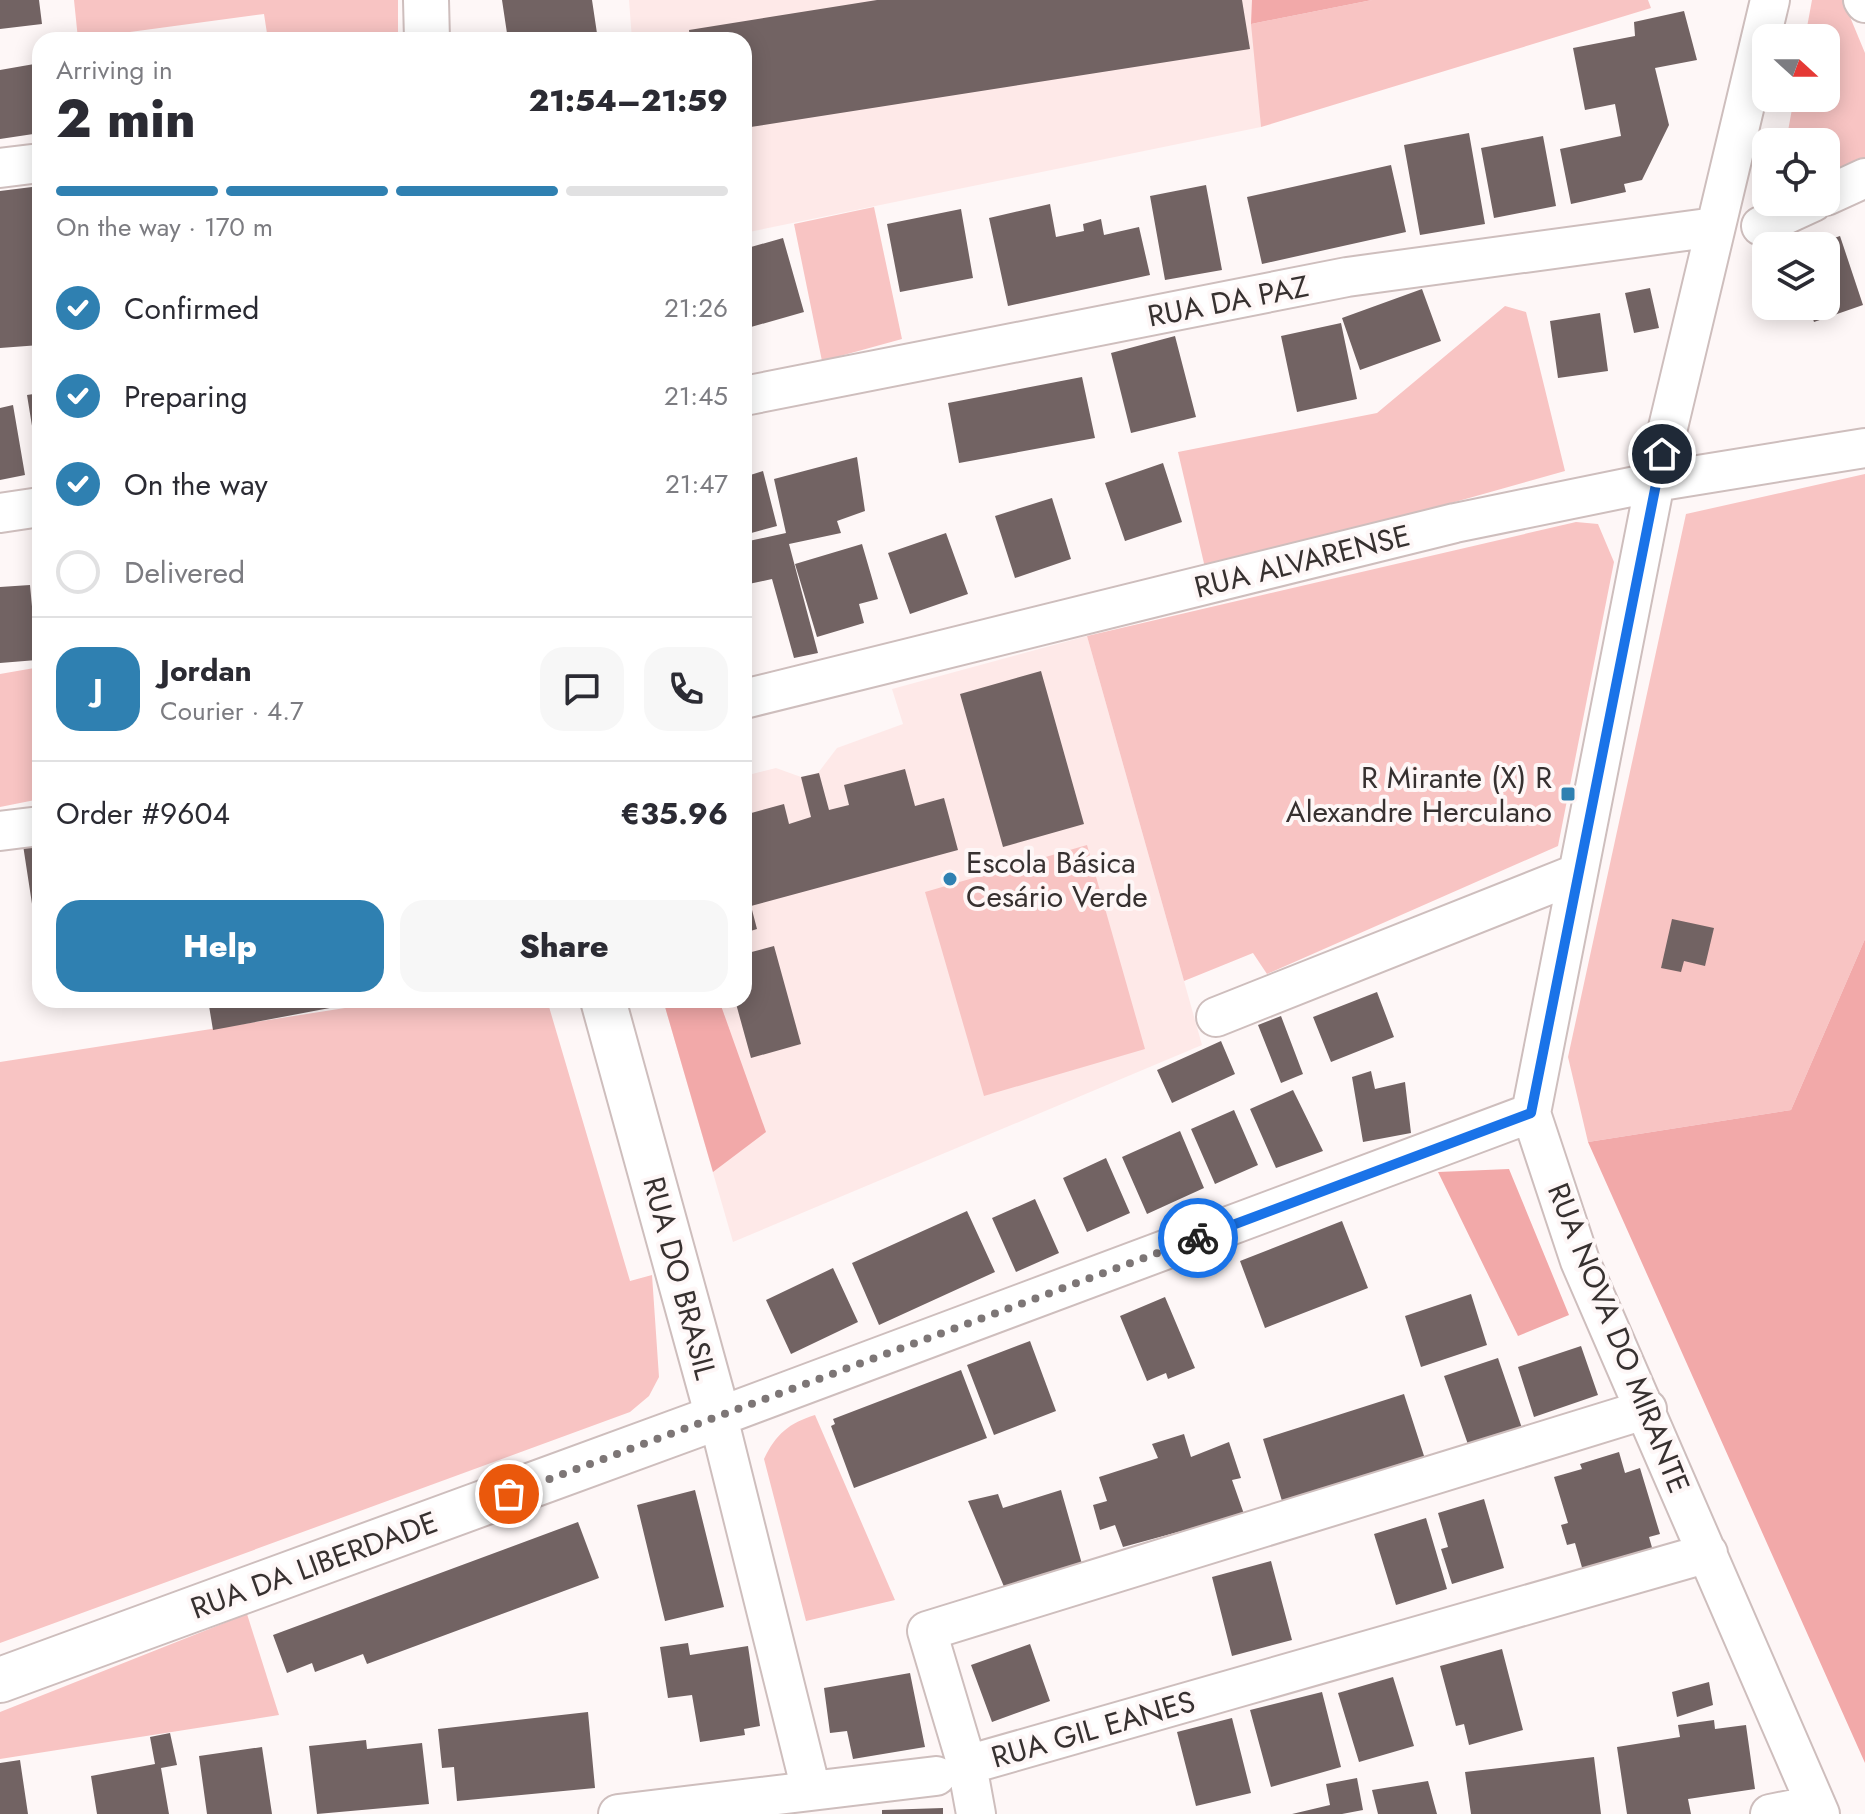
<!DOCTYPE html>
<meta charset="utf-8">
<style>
:root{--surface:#fff;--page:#f7f7f7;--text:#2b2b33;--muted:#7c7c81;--line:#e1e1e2;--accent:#2f80b1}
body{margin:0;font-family:Jost,sans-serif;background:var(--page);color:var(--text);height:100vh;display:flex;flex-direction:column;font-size:30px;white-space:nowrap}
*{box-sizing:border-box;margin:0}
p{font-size:26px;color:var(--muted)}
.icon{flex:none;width:44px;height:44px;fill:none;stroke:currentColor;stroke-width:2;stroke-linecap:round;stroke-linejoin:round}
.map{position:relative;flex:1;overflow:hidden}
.panel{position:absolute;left:32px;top:32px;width:720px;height:976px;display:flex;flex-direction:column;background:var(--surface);border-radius:24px;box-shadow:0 4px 20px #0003}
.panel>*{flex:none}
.needle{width:52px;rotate:111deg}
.buttons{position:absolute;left:1752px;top:24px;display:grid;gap:16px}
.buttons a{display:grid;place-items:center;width:88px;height:88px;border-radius:16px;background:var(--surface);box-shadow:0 4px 20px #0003;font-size:40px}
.pin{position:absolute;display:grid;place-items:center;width:68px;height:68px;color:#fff;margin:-34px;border:4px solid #fff;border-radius:50%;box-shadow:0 2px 8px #0007}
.courier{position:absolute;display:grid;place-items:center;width:80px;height:80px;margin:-40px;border:6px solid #1a73e8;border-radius:50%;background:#fff;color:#222;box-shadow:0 2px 10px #0007}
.overview em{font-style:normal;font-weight:800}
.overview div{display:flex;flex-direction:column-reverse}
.overview{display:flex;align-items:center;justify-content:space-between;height:136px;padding:0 24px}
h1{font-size:52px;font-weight:800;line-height:60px}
.bar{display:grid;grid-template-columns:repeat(4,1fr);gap:12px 8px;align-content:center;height:96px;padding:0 24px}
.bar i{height:10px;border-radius:6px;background:var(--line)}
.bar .on{background:var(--accent)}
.bar p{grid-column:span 4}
.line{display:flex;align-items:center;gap:20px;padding:0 24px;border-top:2px solid var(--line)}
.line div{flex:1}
.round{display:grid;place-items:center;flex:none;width:84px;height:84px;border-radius:24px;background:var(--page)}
ol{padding:0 24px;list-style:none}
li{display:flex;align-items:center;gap:24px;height:88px}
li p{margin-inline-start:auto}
li .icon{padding:8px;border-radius:50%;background:var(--accent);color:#fff;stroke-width:4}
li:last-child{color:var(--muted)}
li i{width:44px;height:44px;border:4px solid var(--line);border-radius:50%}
.primary-button{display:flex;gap:16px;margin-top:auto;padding:16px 24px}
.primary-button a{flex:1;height:92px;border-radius:24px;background:var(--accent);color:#fff;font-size:32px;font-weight:800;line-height:92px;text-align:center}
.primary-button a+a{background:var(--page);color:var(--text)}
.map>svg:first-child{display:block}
</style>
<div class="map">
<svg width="1865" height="1814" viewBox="0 0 1865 1814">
<rect width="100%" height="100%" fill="#fef7f7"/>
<path fill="#fee9e8" d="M629,0H1252L1261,127L744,233V40H632Z
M1087,636L1202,1045L733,1242L663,1000H744V776L776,768L801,777L818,773L837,748L903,724L892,689Z"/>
<path fill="#f8c4c3" d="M74,0H398V40H268L264,14L78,39Z
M1372,0H1648L1651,8L1261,127L1251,24Z
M1812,0H1843L1865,53V158L1826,177V142H1786L1794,98H1826V38H1805Z
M874,207L902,339L822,361L794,224Z
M1505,306L1526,312L1565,471L1206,572L1178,452L1377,413Z
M1865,474V939L1791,1110L1588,1142L1568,1057L1686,514Z
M1576,522L1598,524L1614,562L1558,846L1267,974L1253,953L1184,981L1087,636Z
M40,667V799L0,807V674Z
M1087,845L1145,1049L984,1096L925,892Z
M396,1000H547L630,1281L652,1275L659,1377L649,1396L630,1412L0,1643V1062Z
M815,1415L895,1600L806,1621L764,1459C776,1434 789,1423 815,1415Z
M247,1614L279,1715L0,1759V1712Z"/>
<path fill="#f2a9a9" d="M1252,0H1372L1251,24Z
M1865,939V1763L1588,1142L1791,1110Z
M663,1000H719L766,1132L713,1172Z
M1509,1169L1569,1315L1518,1336L1438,1172Z"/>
<path fill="#726363" d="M0,0H39L42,24L0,29Z
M502,0H592L598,40H508Z
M877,0H1242L1250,49L744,128V40H690L689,30Z
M1684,11L1697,60L1655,68L1669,125L1642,180L1624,184L1626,192L1571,204L1560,149L1621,136L1615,104L1585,110L1573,48L1635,36L1634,22Z
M40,63V133L0,139V70Z
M1469,133L1485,224L1420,235L1404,145Z
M1543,136L1556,206L1494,218L1481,148Z
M1391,165L1406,232L1262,264L1247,197Z
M1206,185L1222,270L1165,280L1150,196Z
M40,186V345L0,348V191Z
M1050,204L1056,237L1084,231L1083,224L1101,219L1104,235L1139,227L1150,275L1008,306L989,218Z
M961,209L973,278L900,292L887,224Z
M1840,236L1863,305L1814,322L1809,306H1826V246L1813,245Z
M783,238L804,312L744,329V249Z
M1650,288L1659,328L1634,333L1625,293Z
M1422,289L1441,341L1360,370L1342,318Z
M1600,313L1608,371L1558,378L1550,321Z
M1341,323L1357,399L1297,412L1281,336Z
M1175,336L1196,417L1131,433L1111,353Z
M1082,377L1095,438L959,463L948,403Z
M40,393V463H38L27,395Z
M13,405L25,475L0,480V408Z
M857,457L865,511L837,521L841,533L789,544L818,653L794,658L772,579L744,585V542L786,533L774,479Z
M1163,463L1182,522L1125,541L1105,483Z
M763,471L777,526L744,535V477Z
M1052,498L1071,559L1015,578L995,516Z
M946,533L968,594L910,614L888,553Z
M862,544L878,599L859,604L864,623L817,637L795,564Z
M30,585L37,660L0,663V587Z
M1041,671L1084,824L1003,847L960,694Z
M905,769L915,806L944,798L958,850L751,906L757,929L744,933V815L784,804L789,824L811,817L801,777L819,773L829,810L849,805L844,785Z
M40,842V929L36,930L23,845Z
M1672,919L1714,928L1705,966L1684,961L1681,972L1661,968Z
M774,946L801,1044L751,1058L735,1000H744V954Z
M1377,992L1394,1037L1331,1062L1313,1017Z
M208,1000H367V1001L213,1030Z
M1281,1016L1303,1074L1281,1083L1258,1025Z
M1221,1041L1235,1074L1172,1103L1157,1070Z
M1371,1071L1375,1089L1405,1082L1411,1133L1363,1142L1352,1077Z
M1293,1090L1323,1151L1276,1168L1250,1109Z
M1234,1110L1258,1165L1215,1184L1191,1129Z
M1180,1131L1204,1188L1147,1214L1122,1157Z
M1106,1158L1130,1213L1087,1232L1063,1178Z
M1035,1199L1059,1253L1016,1272L992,1218Z
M967,1211L995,1272L879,1325L852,1263Z
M1342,1221L1368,1288L1265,1328L1240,1261Z
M833,1268L858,1322L791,1354L766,1300Z
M1471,1294L1487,1345L1421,1367L1405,1316Z
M1165,1297L1195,1368L1168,1379L1166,1373L1147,1381L1120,1316Z
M1030,1341L1056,1411L994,1435L967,1365Z
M1581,1346L1598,1395L1534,1417L1518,1367Z
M1498,1358L1524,1434L1471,1453L1444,1376Z
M961,1370L987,1438L854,1488L831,1426L835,1424L833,1419Z
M1404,1394L1425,1459L1282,1501L1263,1439Z
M1184,1434L1191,1457L1229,1442L1241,1478L1232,1480L1244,1514L1123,1547L1115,1525L1100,1530L1093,1505L1107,1501L1099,1477L1158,1458L1152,1444Z
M1619,1452L1625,1473L1640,1468L1660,1534L1649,1537L1655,1558L1585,1578L1575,1543L1567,1545L1561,1525L1568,1523L1554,1477L1582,1469L1580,1464Z
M695,1490L724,1607L665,1621L637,1505Z
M1061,1490L1082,1564L1005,1589L968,1501L998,1494L1003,1508Z
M1484,1499L1504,1568L1452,1584L1441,1549L1448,1547L1438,1513Z
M1426,1518L1447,1589L1396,1605L1374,1534Z
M578,1522L599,1578L367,1664L363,1654L315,1672L312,1663L287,1673L273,1635Z
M1271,1561L1292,1640L1232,1656L1212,1577Z
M688,1643L690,1655L748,1646L760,1726L744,1729L745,1735L700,1742L692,1695L668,1698L660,1647Z
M1030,1644L1050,1701L992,1722L971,1665Z
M1502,1649L1523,1730L1469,1745L1464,1724L1456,1726L1440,1666Z
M910,1673L925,1747L853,1759L847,1731L830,1733L824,1688Z
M1393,1677L1414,1746L1359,1762L1338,1693Z
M1709,1682L1713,1705L1677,1717L1672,1692Z
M1322,1692L1341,1767L1271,1787L1250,1710Z
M588,1712L595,1788L457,1801L454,1767L442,1768L438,1729Z
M1232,1718L1251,1793L1196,1806L1177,1732Z
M1714,1720L1715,1729L1746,1725L1755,1789L1688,1799L1691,1814H1627L1617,1747L1680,1737L1678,1725Z
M170,1733L177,1765L161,1768L169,1814H97L91,1776L155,1764L150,1737Z
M366,1740L367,1749L422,1743L429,1804L317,1814L309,1746Z
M262,1747L272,1814H207L199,1756Z
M1594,1757L1601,1814H1471L1465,1772Z
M20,1760L28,1814H0V1763Z
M1357,1778L1363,1810L1342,1814H1292L1330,1805L1326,1784Z
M1428,1781L1437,1814H1378L1372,1790Z
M943,1808V1814H882V1810Z"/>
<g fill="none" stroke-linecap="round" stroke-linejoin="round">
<g stroke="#cebebd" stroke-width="42">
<path id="street" d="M1770,0L1655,482L1531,1113L1580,1261L1820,1814
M1863,0L1865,3
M0,168L40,163
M1826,196L1865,178
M1761,226L1813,202
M744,396L1347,277L1715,227
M0,513L40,507
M744,699L1455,523L1655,482L1865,448
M0,831L40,826
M1216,1017L1576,874
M1647,1409L927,1631L967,1765L1708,1553
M967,1765L976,1814
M811,1790L718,1417L1531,1113
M618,1814L936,1776
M1770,1814L1815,1805"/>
</g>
<g stroke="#cebebd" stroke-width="48">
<path id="secondary" d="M426,0L427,40
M0,1680L718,1417L603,1000"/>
</g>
<use href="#street" stroke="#fff" stroke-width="38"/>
<use href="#secondary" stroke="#fff" stroke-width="44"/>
</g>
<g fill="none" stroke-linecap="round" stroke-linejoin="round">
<path stroke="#7d7676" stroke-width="8" stroke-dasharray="0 14.4" d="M509,1494L1198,1238"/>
<path stroke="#1a73e8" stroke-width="10" d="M1198,1238L1531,1113L1662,454"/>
</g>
<g fill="#2f80b1" stroke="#fef7f7" stroke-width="3">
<rect x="1560" y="786" width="16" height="16" rx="4"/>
<circle cx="950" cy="879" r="8"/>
</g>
<g text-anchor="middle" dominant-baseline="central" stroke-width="8" stroke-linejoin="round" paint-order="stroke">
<g font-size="30" fill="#373130" stroke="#fef7f7">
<text transform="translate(1228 301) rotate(-11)">RUA DA PAZ</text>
<text transform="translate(1302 561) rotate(-14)">RUA ALVARENSE</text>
<text transform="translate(680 1278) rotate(75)">RUA DO BRASIL</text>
<text transform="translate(1619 1338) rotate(68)">RUA NOVA DO MIRANTE</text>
<text transform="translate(314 1565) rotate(-20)">RUA DA LIBERDADE</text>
<text transform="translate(1093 1729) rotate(-16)">RUA GIL EANES</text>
</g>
<g font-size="30" fill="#373130" stroke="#fef7f7" text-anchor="end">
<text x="1552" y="777">R Mirante (X) R<tspan x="1552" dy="34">Alexandre Herculano</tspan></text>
<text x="966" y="862" text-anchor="start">Escola Básica<tspan x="966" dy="34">Cesário Verde</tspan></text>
</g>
</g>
</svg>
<div class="buttons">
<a><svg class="needle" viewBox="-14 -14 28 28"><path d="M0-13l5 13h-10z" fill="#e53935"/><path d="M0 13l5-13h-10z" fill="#7c7c81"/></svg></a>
<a><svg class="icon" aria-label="locate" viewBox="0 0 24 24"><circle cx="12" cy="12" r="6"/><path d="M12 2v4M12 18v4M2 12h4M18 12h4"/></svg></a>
<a><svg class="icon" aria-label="layers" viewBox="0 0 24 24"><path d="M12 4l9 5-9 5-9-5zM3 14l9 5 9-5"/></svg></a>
</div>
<div class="pin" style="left:509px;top:1494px;background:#ea580c"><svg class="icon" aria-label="bag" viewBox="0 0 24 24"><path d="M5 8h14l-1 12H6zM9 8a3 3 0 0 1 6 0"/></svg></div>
<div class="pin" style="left:1662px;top:454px;background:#1f2937"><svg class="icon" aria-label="home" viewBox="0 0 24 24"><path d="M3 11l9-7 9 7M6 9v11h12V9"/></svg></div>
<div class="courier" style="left:1198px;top:1238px"><svg class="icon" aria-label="bike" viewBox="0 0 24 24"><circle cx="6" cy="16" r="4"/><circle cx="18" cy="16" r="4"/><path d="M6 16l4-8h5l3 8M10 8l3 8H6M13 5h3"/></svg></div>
<section class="panel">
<div class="overview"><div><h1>2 min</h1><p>Arriving in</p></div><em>21:54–21:59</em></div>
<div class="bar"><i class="on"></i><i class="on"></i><i class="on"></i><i></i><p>On the way · 170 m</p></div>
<ol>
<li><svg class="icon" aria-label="check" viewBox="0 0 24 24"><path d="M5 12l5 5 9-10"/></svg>Confirmed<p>21:26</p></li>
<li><svg class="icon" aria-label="check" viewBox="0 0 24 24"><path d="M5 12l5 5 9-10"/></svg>Preparing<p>21:45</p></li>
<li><svg class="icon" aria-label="check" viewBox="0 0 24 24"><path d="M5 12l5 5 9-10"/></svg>On the way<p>21:47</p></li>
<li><i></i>Delivered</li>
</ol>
<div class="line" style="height:144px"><b class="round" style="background:var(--accent);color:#fff">J</b><div><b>Jordan</b><p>Courier · 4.7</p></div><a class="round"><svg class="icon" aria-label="chat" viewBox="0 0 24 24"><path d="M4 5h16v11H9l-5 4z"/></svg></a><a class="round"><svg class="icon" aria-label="phone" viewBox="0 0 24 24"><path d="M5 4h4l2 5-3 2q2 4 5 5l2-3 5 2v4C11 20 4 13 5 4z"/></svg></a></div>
<div class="line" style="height:104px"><div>Order #9604</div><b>€35.96</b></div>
<div class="primary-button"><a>Help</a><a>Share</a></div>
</section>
</div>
